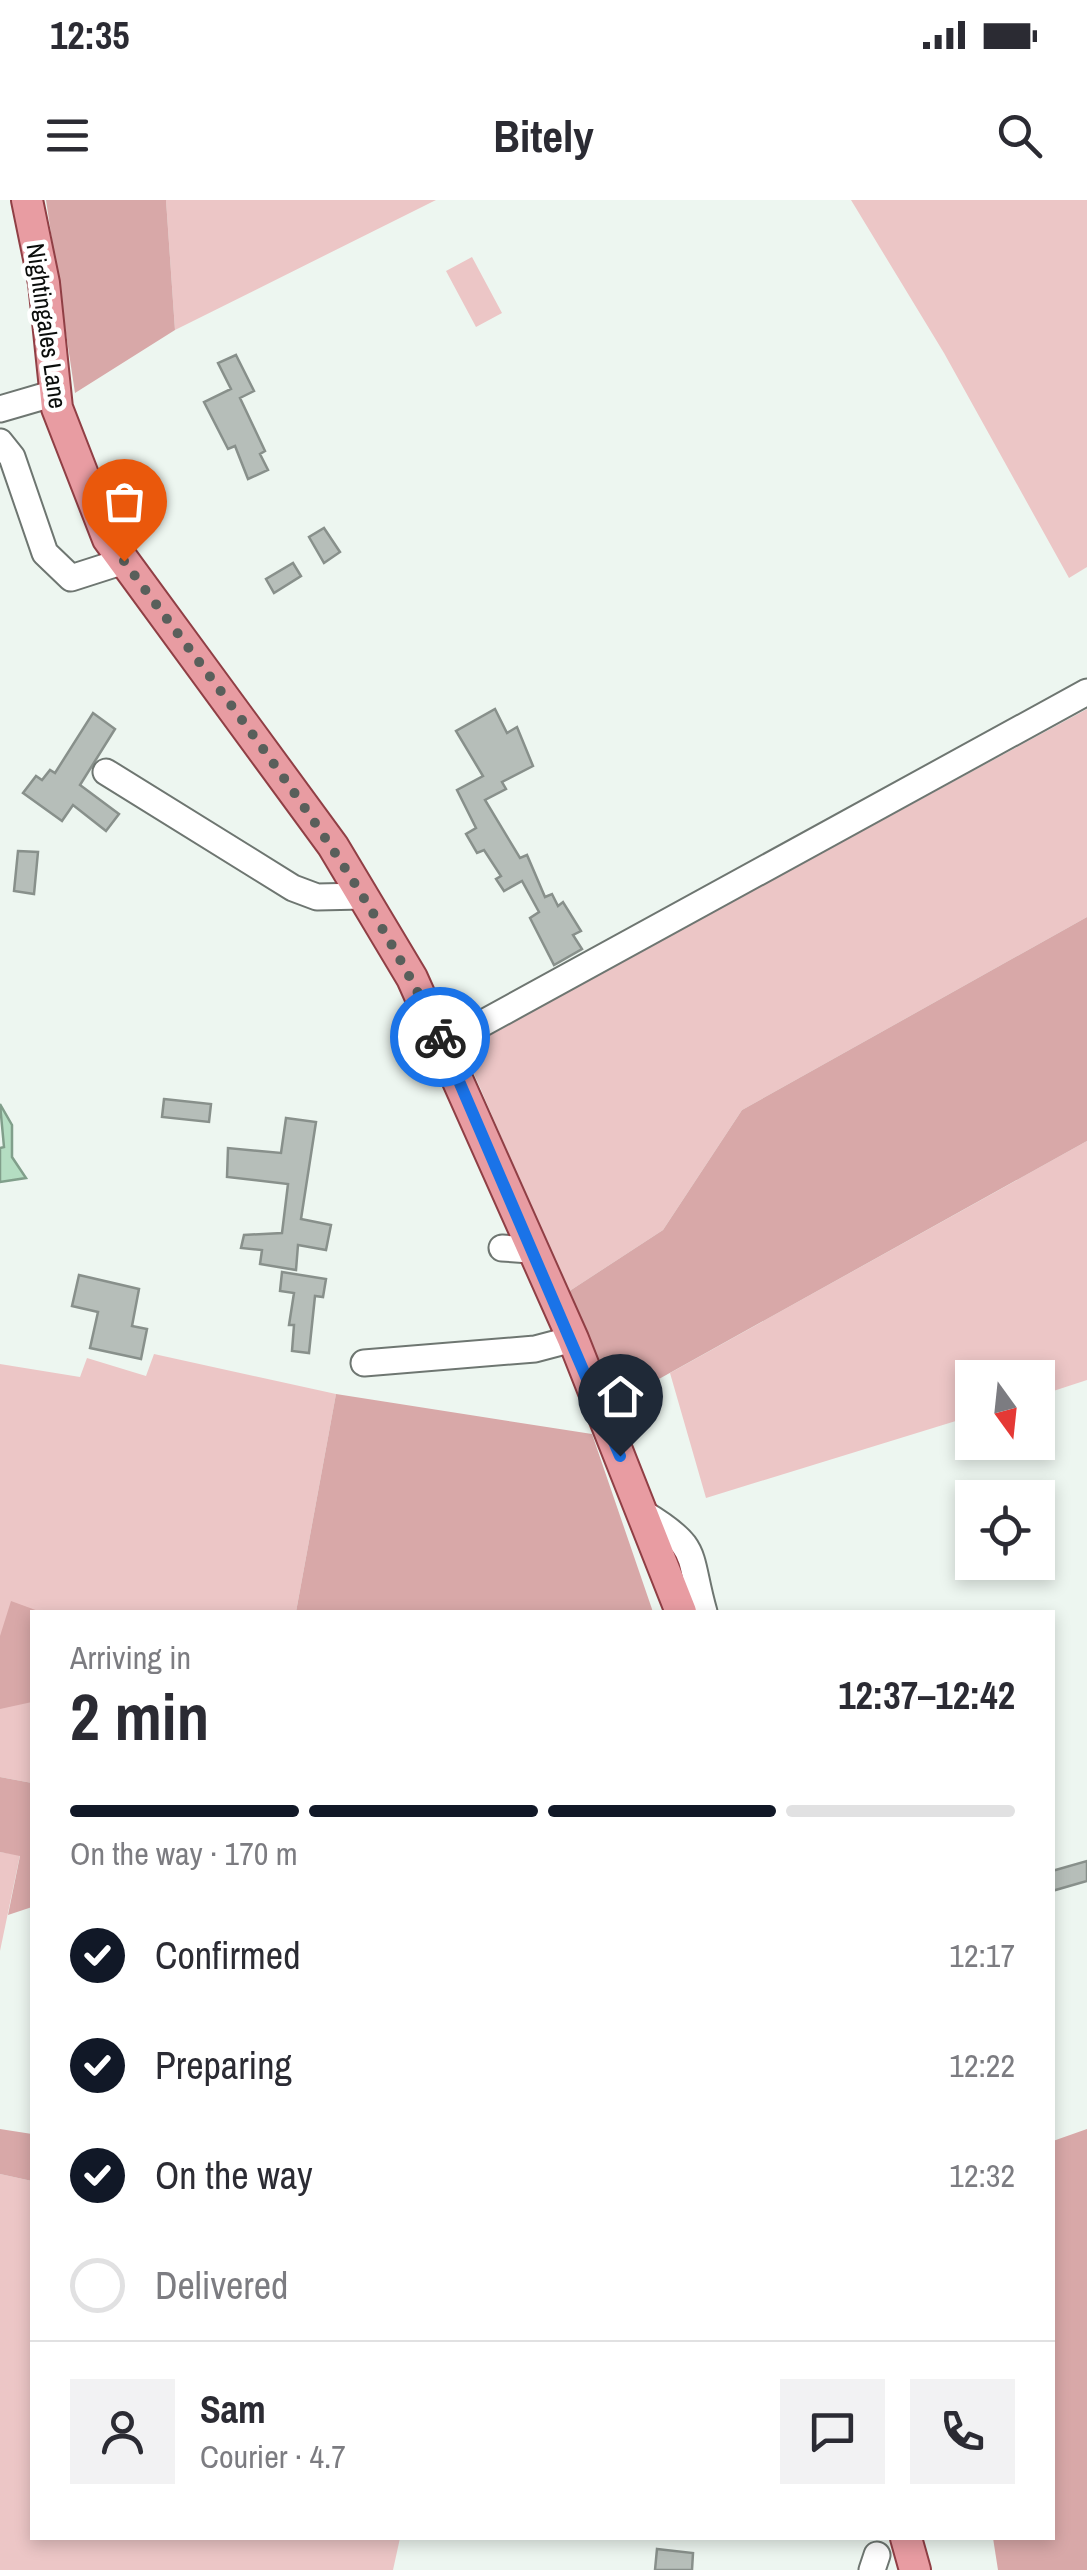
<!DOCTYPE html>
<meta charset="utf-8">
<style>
:root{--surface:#fff;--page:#f2f2f3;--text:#2b2b33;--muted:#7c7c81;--line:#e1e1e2;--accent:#111827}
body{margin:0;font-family:"Archivo Narrow",sans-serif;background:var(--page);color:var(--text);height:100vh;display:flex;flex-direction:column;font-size:38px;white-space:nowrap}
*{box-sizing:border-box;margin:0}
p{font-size:32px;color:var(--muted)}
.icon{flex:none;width:55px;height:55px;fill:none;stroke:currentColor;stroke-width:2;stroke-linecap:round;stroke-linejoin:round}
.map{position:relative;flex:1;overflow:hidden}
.sheet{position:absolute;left:30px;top:1410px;width:1025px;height:930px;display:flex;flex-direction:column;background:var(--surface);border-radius:0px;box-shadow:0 5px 15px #0003}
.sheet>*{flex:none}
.needle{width:65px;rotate:165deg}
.controls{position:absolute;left:955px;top:1160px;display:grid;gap:20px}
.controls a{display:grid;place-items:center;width:100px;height:100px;border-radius:0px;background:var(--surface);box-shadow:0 5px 15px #0003;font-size:50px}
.pin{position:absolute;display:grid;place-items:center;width:85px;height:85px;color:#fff;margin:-102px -42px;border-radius:50% 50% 50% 0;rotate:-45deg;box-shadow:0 0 10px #0007}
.pin .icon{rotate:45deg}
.courier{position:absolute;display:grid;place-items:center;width:100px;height:100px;margin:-50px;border:8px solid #1a73e8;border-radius:50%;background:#fff;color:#222;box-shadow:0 2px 12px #0007}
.overview em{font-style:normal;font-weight:700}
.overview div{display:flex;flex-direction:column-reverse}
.overview{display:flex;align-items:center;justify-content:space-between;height:170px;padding:0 40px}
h1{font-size:65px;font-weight:700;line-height:75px}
.bar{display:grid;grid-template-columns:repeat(4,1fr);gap:15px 10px;align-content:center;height:120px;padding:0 40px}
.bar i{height:12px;border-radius:8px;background:var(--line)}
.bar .current{background:var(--accent)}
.bar p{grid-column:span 4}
.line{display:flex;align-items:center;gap:25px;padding:0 40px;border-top:2px solid var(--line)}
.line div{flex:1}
.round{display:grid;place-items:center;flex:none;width:105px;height:105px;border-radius:0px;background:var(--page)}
ol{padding:0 40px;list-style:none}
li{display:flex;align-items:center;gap:30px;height:110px}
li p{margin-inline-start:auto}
li .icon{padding:10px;border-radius:50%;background:var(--accent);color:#fff;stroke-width:4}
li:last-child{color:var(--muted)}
li i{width:55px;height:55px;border:5px solid var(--line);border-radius:50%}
.status{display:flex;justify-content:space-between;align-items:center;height:70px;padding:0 50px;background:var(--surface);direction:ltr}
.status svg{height:28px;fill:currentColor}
header{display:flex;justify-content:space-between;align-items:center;height:130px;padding:0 40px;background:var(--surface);font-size:45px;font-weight:700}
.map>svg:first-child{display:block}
</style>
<div class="status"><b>12:35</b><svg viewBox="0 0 49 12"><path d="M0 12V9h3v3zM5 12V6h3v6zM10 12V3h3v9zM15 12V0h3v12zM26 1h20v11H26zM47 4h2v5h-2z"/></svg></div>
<header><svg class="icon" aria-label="menu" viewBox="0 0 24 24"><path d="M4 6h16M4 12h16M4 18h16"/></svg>Bitely<svg class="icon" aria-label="search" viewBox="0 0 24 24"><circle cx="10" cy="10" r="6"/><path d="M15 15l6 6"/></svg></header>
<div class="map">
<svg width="1087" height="2370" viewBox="0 0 1087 2370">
<rect width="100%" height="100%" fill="#edf6f0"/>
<path fill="#ecc6c6" d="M166,0H436L175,130Z
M851,0H1087V367L1069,378L944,153Z
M472,57L502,113L476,127L446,71Z
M1087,509V717L742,910L663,1030L568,1092L463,848Z
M1087,941V1180L1038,1196V1178H972V1216L706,1298L670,1173Z
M154,1154L336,1194L296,1412H32V1583L0,1577V1164L80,1177L87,1158L146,1176Z
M0,1652L20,1655L0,1751Z
M0,1974L32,1981V2338H400L393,2370H0Z"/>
<path fill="#d8a8a8" d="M46,0H166L175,130L75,193Z
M1087,717V941L614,1204L568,1092L663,1030L742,910Z
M336,1194L592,1234L653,1412H296Z
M11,1401L41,1412H32V1502L0,1509V1436Z
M0,1577L32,1583V1707L8,1715L20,1656L0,1652Z
M0,1929L32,1934V1981L0,1974Z
M1087,1929V2370H998L993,2338H1052L1053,1941Z"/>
<path fill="#b4ddc2" stroke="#819f8b" stroke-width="2.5" d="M0,904L12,925V957L26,978L0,982V948L4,947Z"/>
<path fill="#b6beb9" stroke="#88908b" stroke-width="2.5" d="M236,155L254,191L240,198L265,251L260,254L268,270L248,279L235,246L228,249L204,202L231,189L218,163Z
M324,328L340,352L324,363L309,337Z
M293,363L301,376L274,393L266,379Z
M495,509L507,533L517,527L533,566L502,582L506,589L485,600L520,658L527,655L545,697L552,694L558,706L563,702L581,731L573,735L582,749L554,765L530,718L539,712L522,681L504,691L496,679L501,676L484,650L477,653L466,634L476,628L457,590L483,576L456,531Z
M93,513L115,529L80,585L119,614L106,631L73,605L62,621L23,593L36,576L42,580L50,570L55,573Z
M18,651L38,652L34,694L14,691Z
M164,899L211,904L209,922L162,917Z
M286,918L316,922L301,1019L331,1025L326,1050L298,1045L296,1070L260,1064L262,1050L241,1048L244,1035L282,1033L288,984L227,977L228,948L281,953Z
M282,1072L326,1079L323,1097L315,1096L309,1153L292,1151L294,1125H289L294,1093L280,1091Z
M79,1075L139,1089L132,1126L147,1129L141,1159L90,1148L98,1112L72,1106Z
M1087,1661V1681L1052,1691V1671Z
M657,2349L693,2353L692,2370H655Z"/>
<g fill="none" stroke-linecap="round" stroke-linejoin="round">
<g stroke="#6e7671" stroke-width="29">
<path id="minor" d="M0,209L55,193
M0,242L12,257L45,353L71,378L124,361
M106,572L293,688L317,697L363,696
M443,845L1087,492
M502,1048L530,1050
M364,1163L535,1149L573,1139
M643,1313C701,1348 687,1352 704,1412
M872,2370L877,2355"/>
</g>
<g stroke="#903f45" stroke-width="34">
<path id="major" d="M27,0L44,83L57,208L108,339L333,646L412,778L573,1139L681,1412
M906,2338L915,2370"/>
</g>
<use href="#minor" stroke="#fff" stroke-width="25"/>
<use href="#major" stroke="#e89ca2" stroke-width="30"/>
</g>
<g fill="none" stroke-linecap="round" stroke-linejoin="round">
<path stroke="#595f5b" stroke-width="10" stroke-dasharray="0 18" d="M124,361C237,515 358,664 440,837"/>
<path stroke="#1a73e8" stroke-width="12" d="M440,837L620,1256"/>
</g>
<g text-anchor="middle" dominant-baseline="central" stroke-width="9" stroke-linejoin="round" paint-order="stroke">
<g font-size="25" fill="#0a0d0b" stroke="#fff">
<text transform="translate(47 126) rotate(82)">Nightingales Lane</text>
</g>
</g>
</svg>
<div class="controls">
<a><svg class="needle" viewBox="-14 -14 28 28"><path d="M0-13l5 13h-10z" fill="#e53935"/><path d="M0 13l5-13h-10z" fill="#7c7c81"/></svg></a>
<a><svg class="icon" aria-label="locate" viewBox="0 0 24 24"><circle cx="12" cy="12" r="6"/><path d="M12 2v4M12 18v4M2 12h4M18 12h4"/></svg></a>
</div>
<div class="pin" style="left:124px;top:361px;background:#ea580c"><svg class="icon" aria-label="bag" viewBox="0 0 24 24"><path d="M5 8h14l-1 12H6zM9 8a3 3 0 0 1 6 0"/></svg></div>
<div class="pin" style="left:620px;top:1256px;background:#1f2937"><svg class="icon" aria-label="home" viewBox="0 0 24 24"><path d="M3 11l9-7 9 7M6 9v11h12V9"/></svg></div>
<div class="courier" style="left:440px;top:837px"><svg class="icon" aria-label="bike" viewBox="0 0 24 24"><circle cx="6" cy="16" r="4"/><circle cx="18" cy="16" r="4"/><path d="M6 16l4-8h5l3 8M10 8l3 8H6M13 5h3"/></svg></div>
<section class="sheet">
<div class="overview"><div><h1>2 min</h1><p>Arriving in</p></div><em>12:37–12:42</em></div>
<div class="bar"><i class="current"></i><i class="current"></i><i class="current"></i><i></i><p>On the way · 170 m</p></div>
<ol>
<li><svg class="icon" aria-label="check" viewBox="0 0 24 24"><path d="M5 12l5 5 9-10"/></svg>Confirmed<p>12:17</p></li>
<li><svg class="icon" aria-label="check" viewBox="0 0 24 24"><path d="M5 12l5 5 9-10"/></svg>Preparing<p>12:22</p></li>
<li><svg class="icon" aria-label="check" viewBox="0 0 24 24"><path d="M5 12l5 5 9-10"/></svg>On the way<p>12:32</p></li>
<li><i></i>Delivered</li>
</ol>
<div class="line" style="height:180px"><a class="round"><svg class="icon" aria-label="person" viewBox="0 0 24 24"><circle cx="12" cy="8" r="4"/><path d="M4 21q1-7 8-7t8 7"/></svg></a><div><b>Sam</b><p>Courier · 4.7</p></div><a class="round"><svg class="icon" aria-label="chat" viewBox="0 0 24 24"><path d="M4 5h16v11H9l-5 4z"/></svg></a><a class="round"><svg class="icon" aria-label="phone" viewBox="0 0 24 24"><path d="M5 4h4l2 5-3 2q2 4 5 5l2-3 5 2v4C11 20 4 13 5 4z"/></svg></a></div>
</section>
</div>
